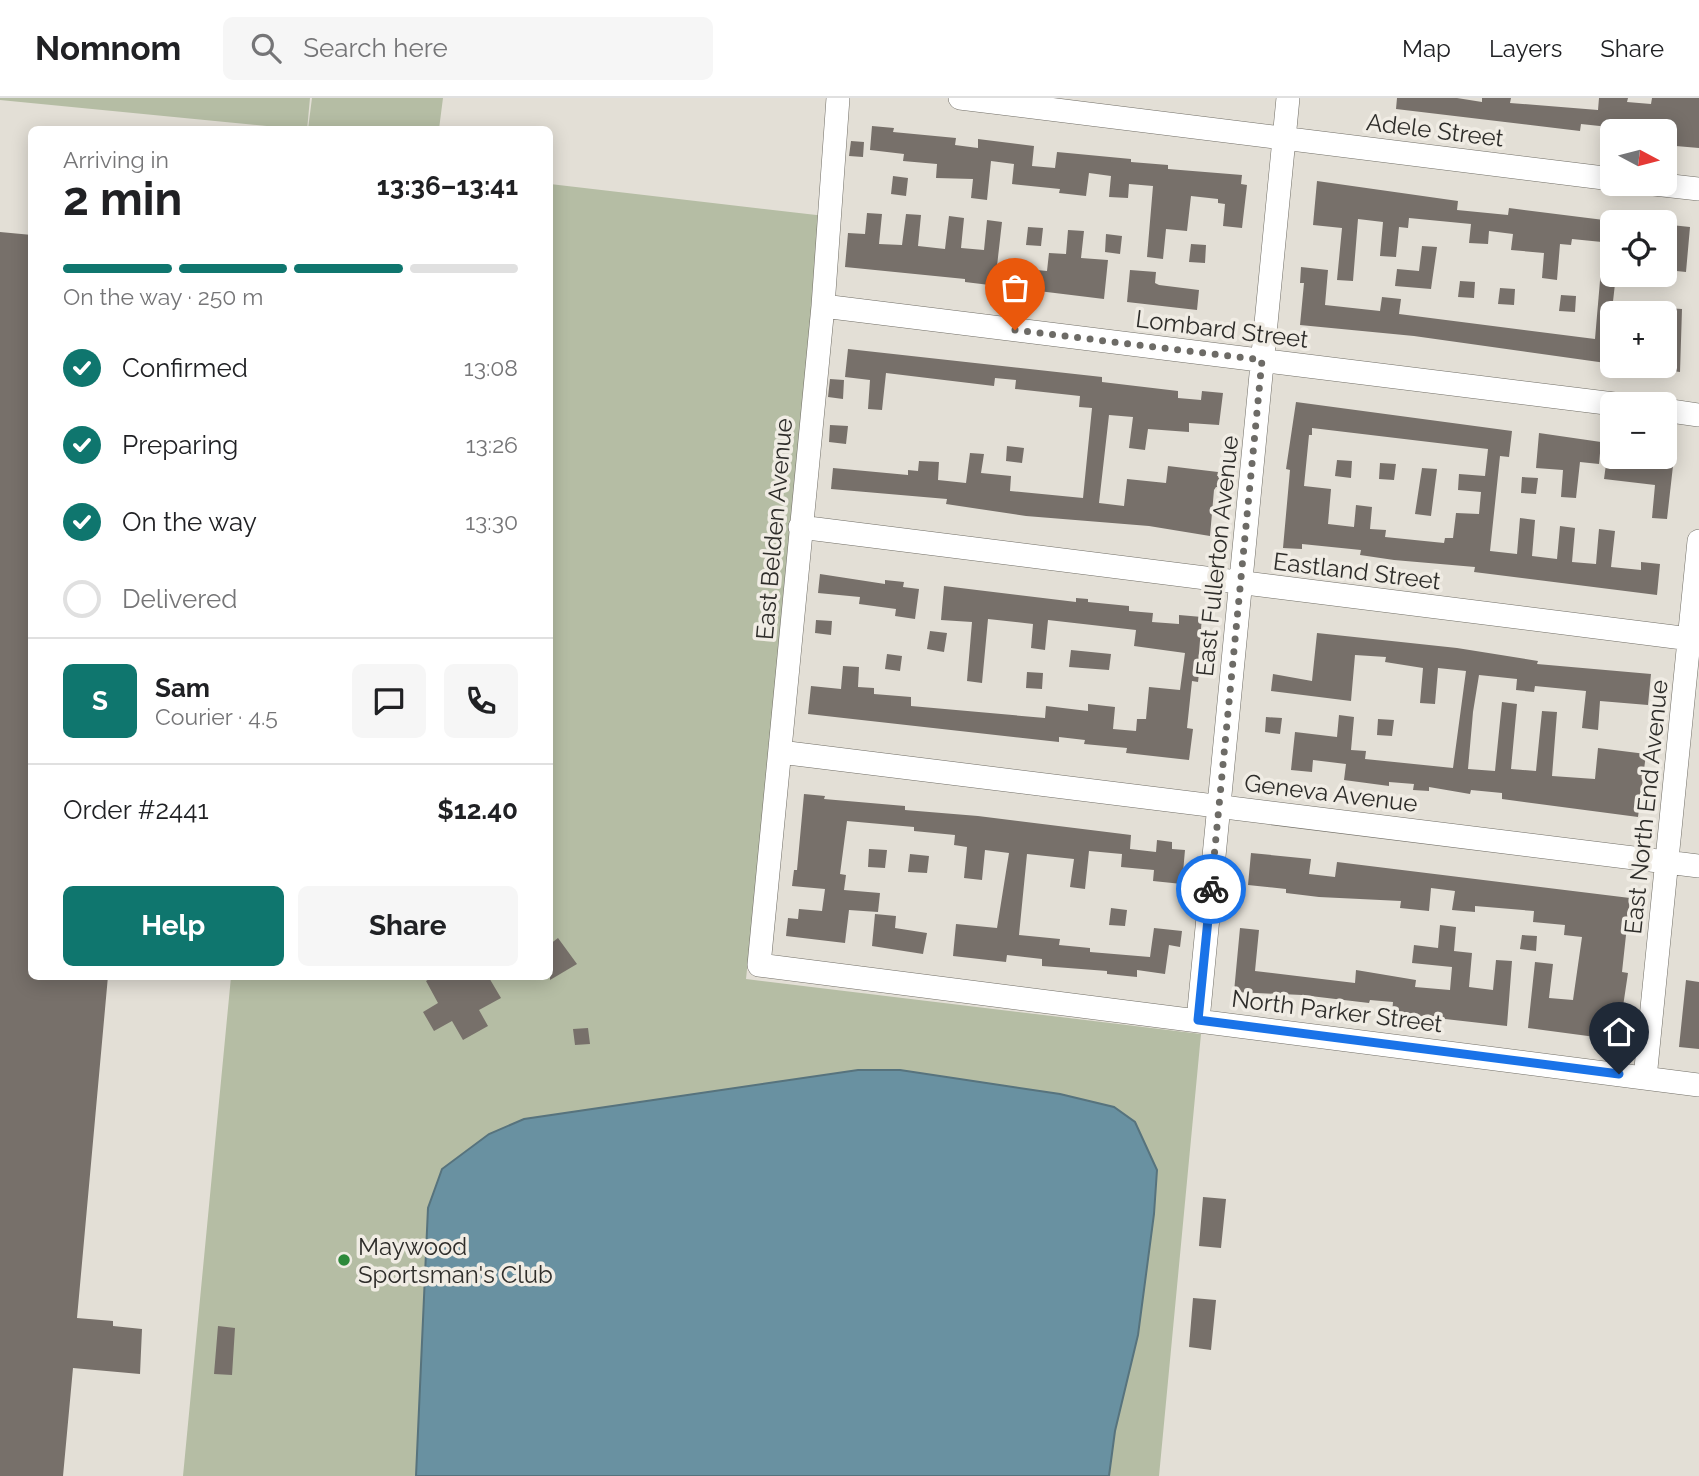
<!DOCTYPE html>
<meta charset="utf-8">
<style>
:root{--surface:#fff;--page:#f6f6f6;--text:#202124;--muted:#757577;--line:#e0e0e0;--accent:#0f766e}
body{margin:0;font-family:Raleway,sans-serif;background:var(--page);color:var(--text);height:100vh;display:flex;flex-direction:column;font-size:26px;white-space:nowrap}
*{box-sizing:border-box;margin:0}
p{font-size:23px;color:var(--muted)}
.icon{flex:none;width:38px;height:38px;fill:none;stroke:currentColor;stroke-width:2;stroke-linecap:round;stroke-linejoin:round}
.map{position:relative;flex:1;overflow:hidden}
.side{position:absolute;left:28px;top:28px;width:525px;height:854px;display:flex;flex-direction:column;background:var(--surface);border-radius:10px;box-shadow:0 4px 18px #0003}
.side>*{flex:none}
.needle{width:46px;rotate:97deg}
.tools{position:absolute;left:1600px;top:21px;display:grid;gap:14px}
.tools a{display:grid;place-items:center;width:77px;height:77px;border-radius:10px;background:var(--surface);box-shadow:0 4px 18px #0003;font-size:35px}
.pin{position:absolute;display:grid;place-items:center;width:60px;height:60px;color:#fff;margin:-72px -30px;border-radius:50% 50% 50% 0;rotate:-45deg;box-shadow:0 0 7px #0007}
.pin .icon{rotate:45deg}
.courier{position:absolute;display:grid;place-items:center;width:70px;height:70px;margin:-35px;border:5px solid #1a73e8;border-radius:50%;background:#fff;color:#222;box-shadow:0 2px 9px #0007}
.headline em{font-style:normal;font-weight:700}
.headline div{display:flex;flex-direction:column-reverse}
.headline{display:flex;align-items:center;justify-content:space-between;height:119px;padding:0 35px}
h1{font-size:46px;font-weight:700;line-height:52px}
.bar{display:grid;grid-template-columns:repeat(4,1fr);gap:10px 7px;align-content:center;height:84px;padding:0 35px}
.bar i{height:9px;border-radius:5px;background:var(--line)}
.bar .current{background:var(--accent)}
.bar p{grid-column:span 4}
.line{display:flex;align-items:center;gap:18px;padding:0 35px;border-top:2px solid var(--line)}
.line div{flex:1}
.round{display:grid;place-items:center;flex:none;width:74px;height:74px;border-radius:10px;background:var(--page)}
ol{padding:0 35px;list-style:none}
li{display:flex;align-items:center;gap:21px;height:77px}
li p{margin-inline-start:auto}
li .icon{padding:7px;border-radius:50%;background:var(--accent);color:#fff;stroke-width:4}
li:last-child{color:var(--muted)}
li i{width:38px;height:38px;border:4px solid var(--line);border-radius:50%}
.primary-button{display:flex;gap:14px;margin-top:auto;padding:14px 35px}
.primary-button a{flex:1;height:80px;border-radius:10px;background:var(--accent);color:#fff;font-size:28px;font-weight:700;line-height:80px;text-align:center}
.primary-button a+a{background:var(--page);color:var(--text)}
header{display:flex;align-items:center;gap:42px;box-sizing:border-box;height:98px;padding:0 35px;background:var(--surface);border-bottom:2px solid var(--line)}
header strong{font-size:33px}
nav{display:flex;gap:38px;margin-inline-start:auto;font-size:24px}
.search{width:490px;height:63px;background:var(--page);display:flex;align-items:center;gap:18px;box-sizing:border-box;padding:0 24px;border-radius:10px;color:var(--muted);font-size:26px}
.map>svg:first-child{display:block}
</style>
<header>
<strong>Nomnom</strong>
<div class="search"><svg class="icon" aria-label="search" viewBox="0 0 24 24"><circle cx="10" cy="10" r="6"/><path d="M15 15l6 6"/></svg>Search here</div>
<nav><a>Map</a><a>Layers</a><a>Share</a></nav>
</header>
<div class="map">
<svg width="1699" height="1378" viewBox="0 0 1699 1378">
<rect width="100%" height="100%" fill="#e3dfd6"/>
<path fill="#b5bda4" d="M0,0H310L307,32L0,2Z
M312,0H443L439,31H308Z
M550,86L825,118L746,881L1201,936L1159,1378H183L231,879L550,878Z"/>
<path fill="#6991a1" stroke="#57737d" stroke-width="2" d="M858,972H900L1060,996L1114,1009L1135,1024L1157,1072L1154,1116L1138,1237L1115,1333L1109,1378H416L428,1110L442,1071L489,1036L524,1021Z"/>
<path fill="#77706a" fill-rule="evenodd" d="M1397,0H1457L1482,4V0H1511L1510,5L1598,12L1599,0H1628L1627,4L1651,6L1652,0H1699V50L1664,47V33H1608L1609,29L1581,26L1580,33L1396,11Z
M872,28L894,30L893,34L956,40L955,47L978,50V41L1034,48L1032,68L1055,70L1057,54L1131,61V64L1168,67V71L1242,77L1241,86L1247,87L1242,130L1223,128L1225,106L1218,105V101L1191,98L1187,133L1166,131L1163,161L1147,159L1153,88L1129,86L1128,100L1109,99L1111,78L1089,75L1086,98L1059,95L1060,91L1012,86L1014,66L991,63L987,102L971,100L973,81L936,80L937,66L903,63L904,56L870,52Z
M851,43L864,44L863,59L849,58Z
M893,78L908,80L906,98L891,96Z
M1317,83L1458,103L1457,112L1508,117L1509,110L1612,123V145L1572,141L1571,147L1560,146L1557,182L1542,180L1544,155L1511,152L1513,136L1489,133L1488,146L1469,145L1471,126L1409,120L1408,130L1399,129L1396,159L1380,158L1383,124L1358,121L1353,183L1337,182L1342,130L1313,127Z
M867,115L882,116L879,146L902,147L906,116L921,117L918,148L945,151L949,118L964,120L961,150L984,152L987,122L1002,124L997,168L1047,173L1049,155L1066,156L1068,132L1084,133L1081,160L1108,162L1104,201L965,184V181L845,169L848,135L865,136Z
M1671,127L1690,129L1686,174L1667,172Z
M1028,129L1043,130L1041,148L1026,147Z
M0,134L32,137V878H108L77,1220L113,1223V1228L142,1231L140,1276L73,1270L63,1378H0Z
M1106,136L1122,138L1120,156L1105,154Z
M1191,146L1206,147L1205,165L1189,164Z
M1422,148L1437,149L1431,191L1395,188L1397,171L1419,173Z
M1301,169L1328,172L1325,207L1380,213L1382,199L1401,201L1399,216L1595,241L1601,171L1612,172V177H1616L1606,265L1414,238L1300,227L1304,185H1300Z
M1130,172L1156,174L1155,185L1159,187L1199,192L1197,212L1127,204Z
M1460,183L1475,184L1474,200L1458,199Z
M1500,190L1515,191L1514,207L1498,206Z
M1561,197L1576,198L1575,214L1559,213Z
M1667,210L1682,211L1680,274L1664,272V211Z
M848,251L1102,279V284L1178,293V300L1201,302L1202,293L1223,295L1219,327L1189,325V334L1148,331L1145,352L1129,350L1133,319L1109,317L1099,405L1124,408L1127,381L1166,385L1168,368L1218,374L1217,378L1235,379L1234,391L1216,389L1214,392L1210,438L1149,428L1026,418L946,406L947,401L831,391L833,370L908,377V372L918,373L919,363L939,364L938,382L966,385L970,355L984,356L981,375L1011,378L1010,393L1083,400L1092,310L1079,309L1080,298L1015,291L1016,282L995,280L994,288L886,275L882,312L868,311L870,282L845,279Z
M830,281L844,282L843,301L828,299Z
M1296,304L1512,333L1509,359L1500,358L1490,453L1517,456L1520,420L1535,422L1532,458L1557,461L1560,428L1575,430L1572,464L1596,466L1599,431L1615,433L1611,469L1641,472V464L1660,466L1657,497L1474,474L1475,469L1394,462L1360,457L1361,452L1302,446V451L1283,450L1290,372L1286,371ZM1312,330L1488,351L1485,378L1459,376L1458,392L1481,394L1479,416L1456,415L1453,440H1445L1444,445L1385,439L1386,432L1370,431L1372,409L1356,407L1354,429L1328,426L1331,391L1304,388L1309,337H1312Z
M830,327L848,328L846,346L829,344Z
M1539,335L1601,344L1599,366L1580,364L1576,400L1561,399L1563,372L1536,370Z
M1007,348L1024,350L1022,365L1006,363Z
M1607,359H1674L1667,421L1652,420L1655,387L1604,381Z
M1337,362L1352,363L1351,380L1335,378Z
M1380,365L1396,366L1394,382L1379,381Z
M1422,370L1437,371L1431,418L1415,416Z
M1522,379L1538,380L1536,396L1521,395Z
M820,476L885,486V482L904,484L903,489L919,491L915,521L895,518L896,511L859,506L860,499L818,495Z
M944,488L1076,504V500L1088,501V504L1129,508V513L1153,515L1152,524L1179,526V517L1202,519L1198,566L1200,567L1198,584L1192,583L1187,630L1193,631L1189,662L1126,655L1127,650L1084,646L1085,642L1059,639V644L808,616L811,588L841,591L843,568L859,569L858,589L874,590V596L911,599V608L1045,620L1046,608L1088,613V606L1115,609L1113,631L1136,633L1137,621H1146L1149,589L1180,592L1185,555L1134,548L1136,532L1048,522L1045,552L1031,550L1033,526L988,521L982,585L967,583L972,524L941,522Z
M816,522L832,523L831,537L815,535Z
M930,533L947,535L944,554L927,551Z
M1317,535L1457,550L1538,563L1537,566L1651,576L1648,607L1600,603L1598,632L1582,630L1586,593L1535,588L1534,594L1516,592L1517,581L1479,577L1473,614L1468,671L1495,673L1502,604L1517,606L1511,671L1536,673L1542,613L1557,614L1552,678L1595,681L1598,650L1646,656L1638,719L1502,701V695L1471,692L1470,696L1429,689V693L1413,692L1414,686L1389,684V688L1344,682L1346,666L1313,662L1312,674L1291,672L1295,634L1337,639L1339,617L1354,619L1351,652L1366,653L1365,661L1453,670L1466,573L1438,570L1435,606L1420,605L1423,570L1385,564L1386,559L1355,557L1351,603L1271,593L1273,576L1312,583Z
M1071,552L1111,556L1109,572L1069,569Z
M887,556L902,558L900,573L885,571Z
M1027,574L1043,575L1042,591L1026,590Z
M1266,619L1282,620L1280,636L1265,634Z
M1378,621L1394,622L1392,638L1377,637Z
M804,696L825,698L824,701L905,708V712L978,718L1131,737L1130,751L1156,754L1157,742L1172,744V751L1185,752L1182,786L1153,783L1154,772L1121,769L1122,756L1089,753L1085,791L1070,789L1074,761L1027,756L1019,837L1060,841L1059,847L1090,850V854L1150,859L1154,830L1182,833L1180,849L1169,847L1165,876L1137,872V879L1107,876V873L1042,868V861L1007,857L1006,864L953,858L956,826L997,830L1009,755L985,752L982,782L964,780L967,749L954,747L955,737L914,733V729L847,723L840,776L846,777L844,792L880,795L878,814L849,812L845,845L786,838L788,820L798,821L799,811L822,813L825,791L792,788L794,772H797Z
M869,751L887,752L885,770L868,769Z
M1251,755L1311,761L1309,776L1335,779L1337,764L1630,800L1622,874L1628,875L1618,942L1528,930L1535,864L1553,866L1549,900L1573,902L1582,839L1564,837L1565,827L1533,824L1534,813L1475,808V814L1452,812L1455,793L1431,790L1429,813L1400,810L1401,803L1319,799L1286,795V791L1248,787Z
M910,756L929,758L927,775L908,774Z
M1111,810L1127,812L1125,828L1109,827Z
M875,816L896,818L895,830L927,835L923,856L872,848Z
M1440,827L1456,829L1454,853L1472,855L1469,889L1493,892L1496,862L1512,863L1507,928L1392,915L1393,904L1370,902L1369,905L1302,897L1234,894L1240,830L1259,832L1255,873L1355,885L1356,872L1416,882L1415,889L1450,892L1452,869L1412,865L1414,847L1438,850Z
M1522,837L1537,838L1536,853L1520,851Z
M558,840L577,866L550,882V846Z
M434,878H488L501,900L479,912L488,928L463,942L452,923L434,933L423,914L438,905L426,883Z
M1686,882L1699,884V951L1679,949Z
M588,930L590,946L575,947L573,931Z
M1203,1099L1226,1101L1221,1150L1199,1148Z
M1193,1200L1216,1202L1211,1252L1189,1249Z
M218,1228L235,1230L232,1277L214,1276Z"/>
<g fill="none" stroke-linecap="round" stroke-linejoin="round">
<g stroke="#716e66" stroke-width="24">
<path id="minor" d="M838,0L823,208L759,867L1699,987
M960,0L1612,81
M1654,86L1699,91
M823,208L1614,306
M1664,312L1699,317
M800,429L1699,542
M780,654L1699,768
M1198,922L1288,0
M1645,980L1699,443"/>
</g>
<use href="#minor" stroke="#fff" stroke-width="23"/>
</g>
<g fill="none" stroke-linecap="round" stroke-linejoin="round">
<path stroke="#6d6b66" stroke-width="7" stroke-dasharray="0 12.6" d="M1015,232L1262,262L1211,791"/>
<path stroke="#1a73e8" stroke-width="9" d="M1211,791L1198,922L1619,976"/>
</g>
<circle fill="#2d893a" stroke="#f0ece4" stroke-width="2.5" cx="344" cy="1162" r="7"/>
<g text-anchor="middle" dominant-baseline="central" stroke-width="7" stroke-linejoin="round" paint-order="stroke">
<g font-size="24" fill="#2e2d2a" stroke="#f0ece4">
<text transform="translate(1435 32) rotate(7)">Adele Street</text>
<text transform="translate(1222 231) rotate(7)">Lombard Street</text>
<text transform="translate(774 431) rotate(-85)">East Belden Avenue</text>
<text transform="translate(1217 458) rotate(-84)">East Fullerton Avenue</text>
<text transform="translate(1357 473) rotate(7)">Eastland Street</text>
<text transform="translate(1331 695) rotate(7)">Geneva Avenue</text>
<text transform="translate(1646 709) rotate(-84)">East North End Avenue</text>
<text transform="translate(1337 913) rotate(7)">North Parker Street</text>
</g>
<g font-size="24" fill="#2e2d2a" stroke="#f0ece4" text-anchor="start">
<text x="358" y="1148">Maywood<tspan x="358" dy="28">Sportsman's Club</tspan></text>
</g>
</g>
</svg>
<div class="tools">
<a><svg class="needle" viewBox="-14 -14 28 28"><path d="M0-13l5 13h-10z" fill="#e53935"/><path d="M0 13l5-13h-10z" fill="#757577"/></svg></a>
<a><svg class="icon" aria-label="locate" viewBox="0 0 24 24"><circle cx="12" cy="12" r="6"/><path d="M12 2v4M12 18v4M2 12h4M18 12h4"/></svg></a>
<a>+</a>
<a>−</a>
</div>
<div class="pin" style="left:1015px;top:232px;background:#ea580c"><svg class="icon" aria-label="bag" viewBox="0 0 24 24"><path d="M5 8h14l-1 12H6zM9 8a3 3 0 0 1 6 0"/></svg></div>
<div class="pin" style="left:1619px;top:976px;background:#1f2937"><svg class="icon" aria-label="home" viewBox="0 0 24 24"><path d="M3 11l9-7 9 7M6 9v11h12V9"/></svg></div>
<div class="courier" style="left:1211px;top:791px"><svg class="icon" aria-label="bike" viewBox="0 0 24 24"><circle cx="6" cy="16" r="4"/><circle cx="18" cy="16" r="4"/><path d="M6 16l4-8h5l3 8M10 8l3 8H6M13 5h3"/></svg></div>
<section class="side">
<div class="headline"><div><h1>2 min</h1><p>Arriving in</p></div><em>13:36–13:41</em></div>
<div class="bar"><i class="current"></i><i class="current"></i><i class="current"></i><i></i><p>On the way · 250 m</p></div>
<ol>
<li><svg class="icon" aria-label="check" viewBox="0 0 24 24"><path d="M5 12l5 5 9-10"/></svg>Confirmed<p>13:08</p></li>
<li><svg class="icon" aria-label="check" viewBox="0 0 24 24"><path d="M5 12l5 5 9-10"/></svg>Preparing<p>13:26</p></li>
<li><svg class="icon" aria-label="check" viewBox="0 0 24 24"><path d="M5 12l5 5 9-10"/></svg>On the way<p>13:30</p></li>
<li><i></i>Delivered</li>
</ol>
<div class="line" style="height:126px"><b class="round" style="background:var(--accent);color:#fff">S</b><div><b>Sam</b><p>Courier · 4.5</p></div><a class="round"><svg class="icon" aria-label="chat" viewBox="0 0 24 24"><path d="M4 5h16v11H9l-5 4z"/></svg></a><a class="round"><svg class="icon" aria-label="phone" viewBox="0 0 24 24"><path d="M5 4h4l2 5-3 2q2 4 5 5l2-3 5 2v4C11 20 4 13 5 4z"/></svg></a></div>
<div class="line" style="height:91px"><div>Order #2441</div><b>$12.40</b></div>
<div class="primary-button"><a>Help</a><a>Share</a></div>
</section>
</div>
